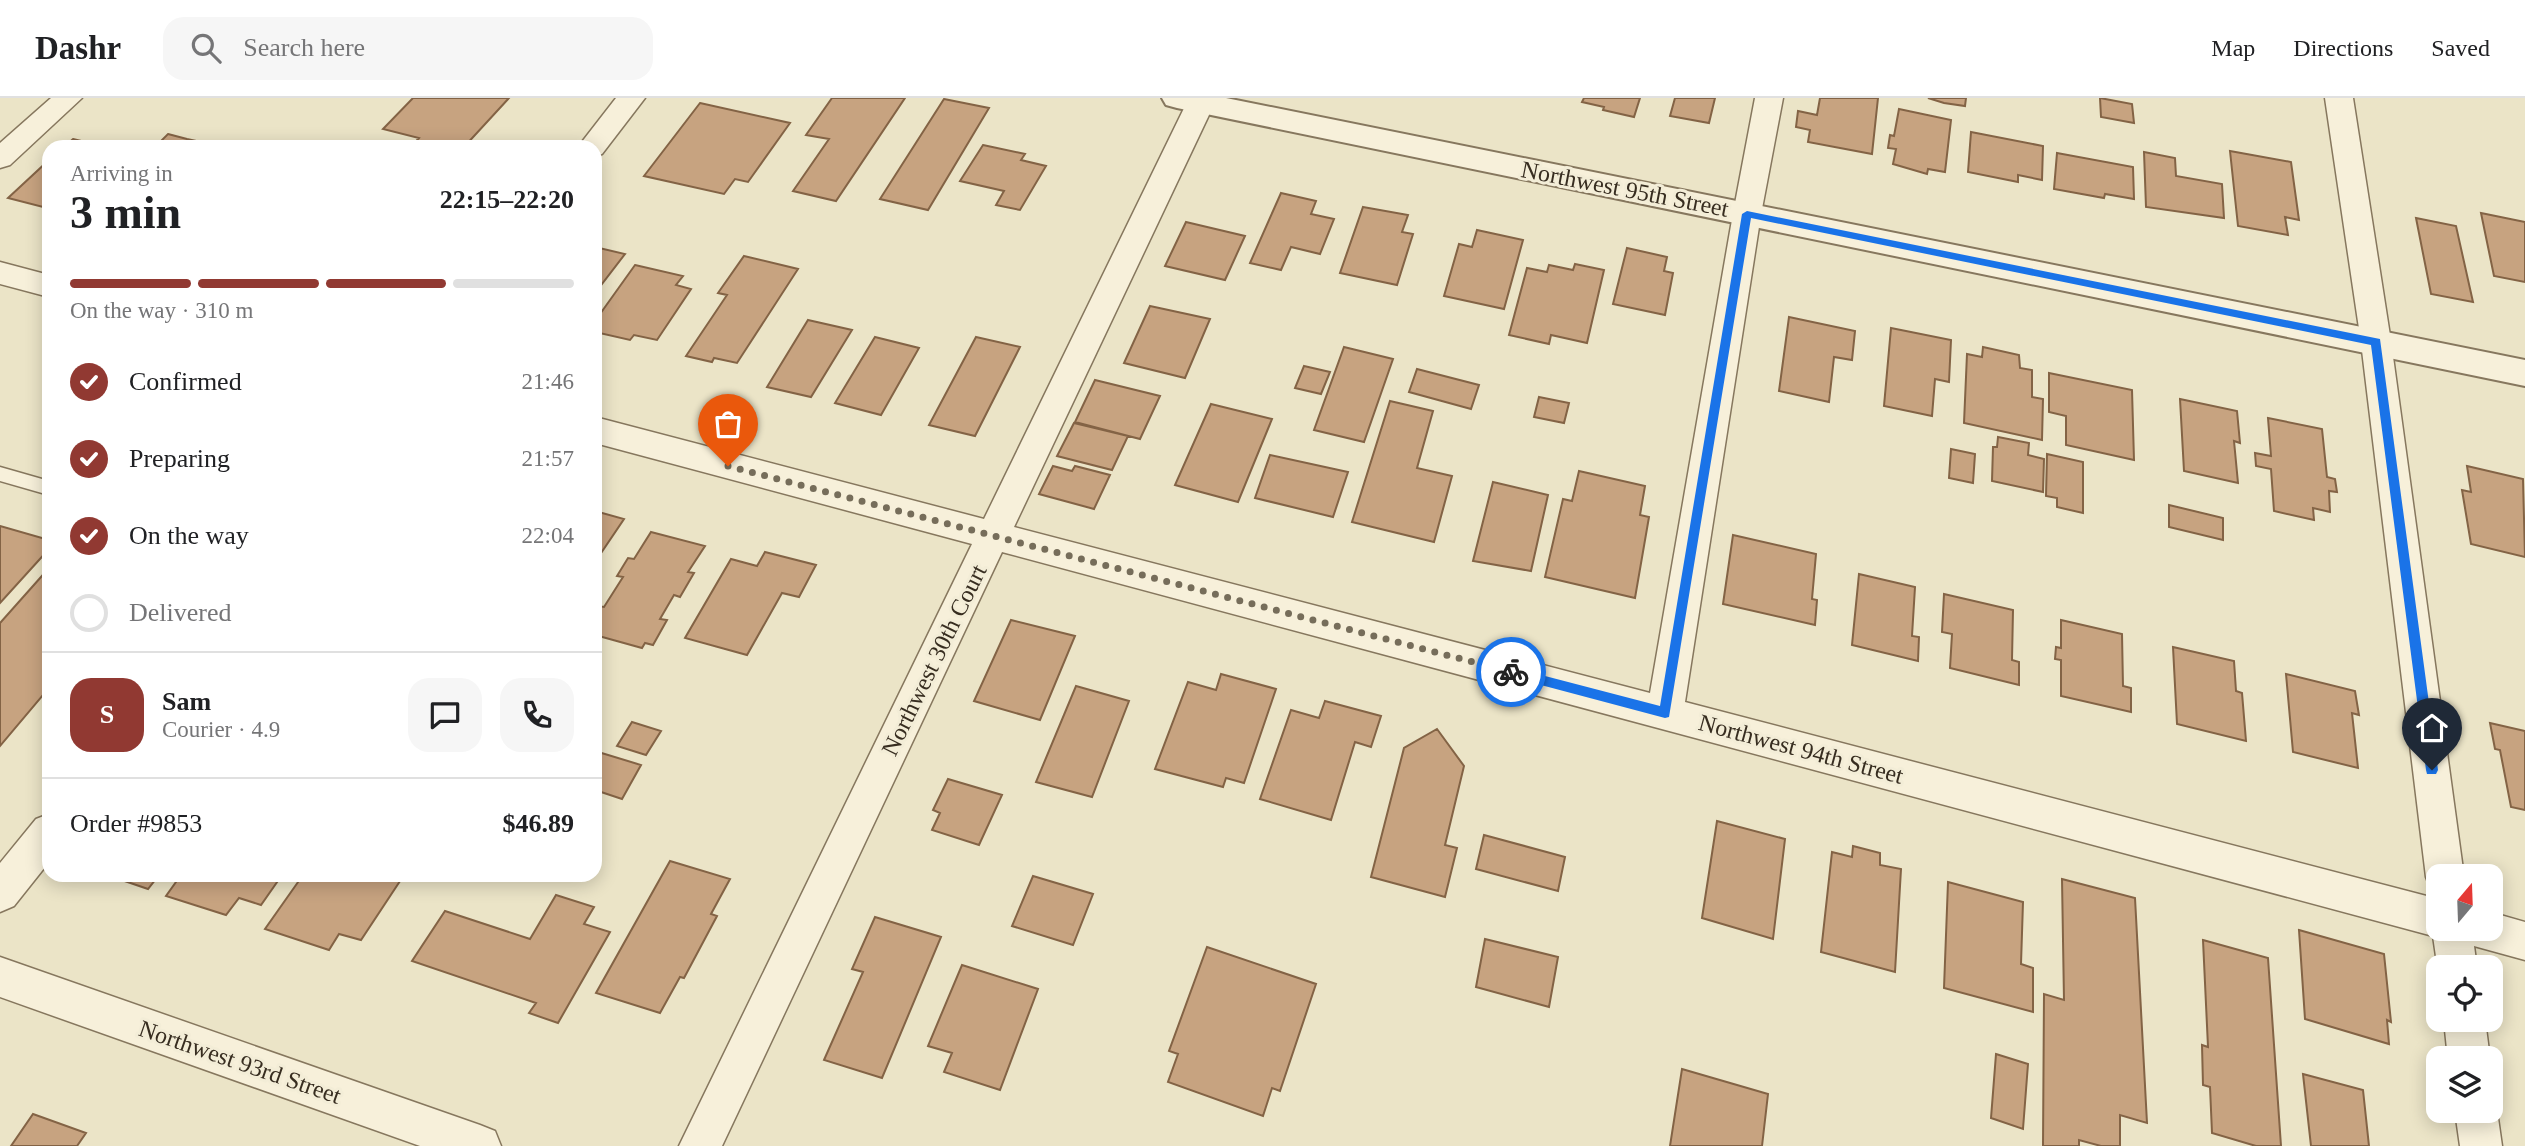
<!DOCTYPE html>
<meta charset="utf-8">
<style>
:root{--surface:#fff;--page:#f6f6f6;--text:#202124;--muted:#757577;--line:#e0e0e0;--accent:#913932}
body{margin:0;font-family:"Times New Roman",serif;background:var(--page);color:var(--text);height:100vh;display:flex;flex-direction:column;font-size:26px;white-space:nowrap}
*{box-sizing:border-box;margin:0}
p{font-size:23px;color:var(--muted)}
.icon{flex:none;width:38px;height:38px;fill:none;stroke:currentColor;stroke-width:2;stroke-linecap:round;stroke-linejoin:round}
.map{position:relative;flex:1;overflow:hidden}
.side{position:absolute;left:42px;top:42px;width:560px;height:742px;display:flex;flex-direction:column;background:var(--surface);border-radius:21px;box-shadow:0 4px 18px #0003}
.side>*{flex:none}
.needle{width:46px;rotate:19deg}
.fabs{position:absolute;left:2426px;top:766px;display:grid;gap:14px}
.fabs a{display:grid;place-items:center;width:77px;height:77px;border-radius:14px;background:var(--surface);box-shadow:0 4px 18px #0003;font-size:35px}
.pin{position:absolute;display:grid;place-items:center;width:60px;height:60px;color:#fff;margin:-72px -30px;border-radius:50% 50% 50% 0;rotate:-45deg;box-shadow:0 0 7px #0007}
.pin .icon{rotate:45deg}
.courier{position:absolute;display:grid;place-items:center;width:70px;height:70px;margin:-35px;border:5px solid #1a73e8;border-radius:50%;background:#fff;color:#222;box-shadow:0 2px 9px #0007}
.head em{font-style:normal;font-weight:700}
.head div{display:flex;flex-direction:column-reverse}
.head{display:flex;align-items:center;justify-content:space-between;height:119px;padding:0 28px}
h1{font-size:46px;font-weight:700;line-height:52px}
.bar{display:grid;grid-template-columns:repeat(4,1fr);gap:10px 7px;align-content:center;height:84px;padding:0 28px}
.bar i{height:9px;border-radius:5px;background:var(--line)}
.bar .selected{background:var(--accent)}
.bar p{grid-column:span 4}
.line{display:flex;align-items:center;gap:18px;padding:0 28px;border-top:2px solid var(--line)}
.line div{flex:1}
.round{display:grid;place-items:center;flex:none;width:74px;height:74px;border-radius:21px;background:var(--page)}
ol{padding:0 28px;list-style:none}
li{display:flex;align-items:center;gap:21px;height:77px}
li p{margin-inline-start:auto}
li .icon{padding:7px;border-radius:50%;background:var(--accent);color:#fff;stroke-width:4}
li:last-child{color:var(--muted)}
li i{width:38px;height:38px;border:4px solid var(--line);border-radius:50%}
header{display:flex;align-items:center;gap:42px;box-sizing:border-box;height:98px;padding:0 35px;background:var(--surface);border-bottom:2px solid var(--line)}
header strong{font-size:33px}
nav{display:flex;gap:38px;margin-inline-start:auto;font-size:24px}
.search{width:490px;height:63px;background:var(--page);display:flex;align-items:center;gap:18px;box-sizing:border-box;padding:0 24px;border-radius:21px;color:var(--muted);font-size:26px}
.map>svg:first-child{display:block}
</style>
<header>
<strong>Dashr</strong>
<div class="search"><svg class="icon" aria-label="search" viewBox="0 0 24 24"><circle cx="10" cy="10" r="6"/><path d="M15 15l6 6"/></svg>Search here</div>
<nav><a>Map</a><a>Directions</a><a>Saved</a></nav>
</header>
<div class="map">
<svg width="2525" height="1048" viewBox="0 0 2525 1048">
<rect width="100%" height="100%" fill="#ebe4c7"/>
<path fill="#c7a380" stroke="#836345" stroke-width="2" d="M413,0H509L464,49H411L419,40L383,31Z
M832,0H905L836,103L793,93L829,41L806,37Z
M1584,0H1640L1634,19L1603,12L1604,9L1582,4Z
M1675,0H1715L1709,25L1670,18Z
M1820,0H1878L1872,56L1808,44L1810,32L1796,29L1798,13L1817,17Z
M1928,0H1966L1965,8L1944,5Z
M2100,0L2132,6L2134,25L2101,19Z
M944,1L989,10L928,112L880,101Z
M700,5L790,25L748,84L735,81L724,96L644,78Z
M1899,11L1951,22L1945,74L1928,71L1927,76L1893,66L1896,51L1888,50L1890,37L1894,38Z
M1971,34L2043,48L2042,82L2018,77V84L1968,74Z
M168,36L187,41L206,45L201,49H155Z
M73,41L106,49H64Z
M983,47L1025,56L1021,62L1046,68L1020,112L996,107L1004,93L960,83Z
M2230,53L2291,64L2299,122L2285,119L2288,137L2238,128Z
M2144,54L2175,60L2176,78L2222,86L2224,120L2146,109Z
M2057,55L2133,69L2134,101L2105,96L2104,100L2054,91Z
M49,62L47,110L8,100Z
M1281,95L1316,103L1311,116L1334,121L1320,156L1291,149L1281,172L1250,165Z
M1363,109L1408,117L1402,134L1413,136L1397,187L1340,175Z
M2481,115L2525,124V184L2494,178Z
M2416,120L2456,128L2473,204L2431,196Z
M1186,124L1245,138L1225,182L1165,168Z
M1477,132L1523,142L1504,211L1444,198L1459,146L1472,149Z
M595,149L625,156L595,195Z
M1627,150L1667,159L1664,173L1673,175L1665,217L1613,206Z
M744,158L798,171L737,265L714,260L712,264L686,258L727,197L718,195Z
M1575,166L1604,172L1587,245L1551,237L1549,246L1509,237L1527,170L1547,174L1549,167L1573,172Z
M635,167L683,178L676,187L691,191L657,242L634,237L630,242L595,234V223Z
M1150,208L1210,221L1185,280L1124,265Z
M1789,219L1855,233L1852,262L1834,259L1829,304L1779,293Z
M808,222L852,232L811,299L767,289Z
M1891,230L1951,242L1949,284L1935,281L1932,318L1884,308Z
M875,239L919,250L881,317L835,305Z
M976,239L1020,249L975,338L929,327Z
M1344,249L1393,261L1364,344L1314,332Z
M1983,249L2019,257L2020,270L2032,272V299L2043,301L2042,342L1964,325L1967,256L1982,259Z
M1304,268L1330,274L1321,296L1295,290Z
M1417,271L1479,287L1471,311L1409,294Z
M2049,275L2132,292L2134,362L2066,347V318L2049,314Z
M1095,282L1160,298L1140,341L1075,324Z
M1539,299L1569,305L1564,325L1534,319Z
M2180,301L2237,313L2240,345L2234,343L2238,385L2184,373Z
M1390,303L1433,313L1417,370L1452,378L1434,444L1352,424Z
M1211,306L1272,321L1238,404L1175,387Z
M2268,320L2322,331L2327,379L2335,381L2337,394L2329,393L2330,414L2313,410L2314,422L2274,413L2271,371L2256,368L2255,355L2271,358Z
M1074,325L1128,338L1112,372L1057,358Z
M1998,339L2029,345L2028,357L2044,361L2043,394L1992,383L1993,349H1997Z
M1951,351L1975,356L1973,385L1949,380Z
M2047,356L2083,364V415L2057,409V400L2046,398Z
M1270,357L1348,374L1333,419L1255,400Z
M1053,368L1072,373L1075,368L1110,377L1094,411L1039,396Z
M2467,368L2523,381L2525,459L2471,446L2462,392L2471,394Z
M1579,373L1645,388L1640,417L1649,419L1635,500L1545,479L1563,401L1572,403Z
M1493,384L1548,397L1531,473L1473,463Z
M2169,407L2223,420V442L2169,429Z
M595,413L624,421L595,464Z
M0,428L49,442V451L0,505Z
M651,434L705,448L688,474L694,475L680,499L674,497L660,521L667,522L653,547L645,545L642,550L595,537V513L598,508L604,509L623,479L617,478L628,460L634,461Z
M1733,437L1816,456L1812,501L1817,502L1815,527L1723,506Z
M765,454L816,467L799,499L782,495L747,557L685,540L731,461L757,468Z
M49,470V590L0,648V525Z
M1859,476L1915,489L1912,538L1919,539L1918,563L1852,547Z
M1944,496L2013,512L2012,562L2019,564V587L1950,570L1952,536L1942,534Z
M1011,522L1075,538L1040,622L974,603Z
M2061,522L2122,536L2123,588L2131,590V614L2061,598V562L2055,561L2056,549L2061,550Z
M2173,549L2234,563L2236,593L2242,595L2246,643L2177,626Z
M1221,576L1276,591L1244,685L1226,680L1223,689L1155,671L1188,584L1216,592Z
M2286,576L2355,593L2359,617L2352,615L2358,670L2293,654Z
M1076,588L1129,603L1092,699L1036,684Z
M1325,603L1381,618L1371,649L1355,644L1331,722L1260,701L1291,612L1319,620Z
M632,624L661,633L646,657L617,648Z
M2490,625L2525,633V712L2511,709L2500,652L2495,651Z
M1437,631L1464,668L1445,747L1457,750L1445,799L1371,779L1404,650Z
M595,653L641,667L622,701L595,692Z
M948,681L1002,697L979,747L932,732L940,715L933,712Z
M1717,723L1785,741L1773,841L1702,820Z
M1484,737L1565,759L1558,793L1476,771Z
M1853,748L1880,755V767L1901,771L1895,874L1821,854L1832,754L1852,759Z
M670,763L730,781L711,816L717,818L684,880L680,879L660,915L596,895Z
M107,777H159L148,791Z
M181,777H282L261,807L239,800L226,817L166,798Z
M303,777L331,781L333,777H404L361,842L339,836L329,852L265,831Z
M1033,778L1093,796L1073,847L1012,828Z
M2062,781L2135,800L2147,1025L2120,1017V1048H2101L2079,1042V1048H2043L2044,896L2064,902Z
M1948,784L2023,804L2021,866L2033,870V914L1944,890Z
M556,797L594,809L584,826L610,834L558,925L529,915L536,905L412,863L445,813L530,841Z
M875,819L941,839L882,980L824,962L863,874L852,871Z
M2299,832L2384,856L2391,924L2387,922L2389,946L2305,921Z
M1485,841L1558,859L1549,909L1476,889Z
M2203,842L2268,860L2281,1048H2256L2212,1035L2210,989L2203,987L2202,947L2208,949Z
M1207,849L1316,886L1280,993L1272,990L1263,1018L1168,984L1178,956L1169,953Z
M962,867L1038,891L1000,992L944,974L952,955L928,948Z
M1996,956L2028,966L2023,1031L1991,1020Z
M1682,971L1768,996L1762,1048H1670Z
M2303,976L2363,992L2369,1048H2311Z
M33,1016L86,1035L77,1048H11Z"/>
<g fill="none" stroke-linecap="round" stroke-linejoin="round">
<g stroke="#86775e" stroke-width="3">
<path id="service" d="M0,369L49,383V397L0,383Z"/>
</g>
<g stroke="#86775e" stroke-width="3">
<path id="minor" d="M51,0H82L10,67L0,70V45Z
M616,0H645L602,56L595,58V49H578Z
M1189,0H1217L1014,429L1650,595L1733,116L1755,0H1783L1761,116L1685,604L2438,801V831H2490V814L2525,824V862L2474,848L2477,870H2438V872L2433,838L1002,454L722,1048H679L972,446L595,345V319L984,421Z
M2325,0H2353L2391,244L2464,779H2438V795L2431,792L2426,779L2361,244Z
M0,164L49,177V199L0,186Z
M49,716V764L14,808L0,814V765L36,721Z
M0,859L480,1027L495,1033L501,1048H420L0,899Z
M2444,922H2485L2490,961H2448Z
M2490,998L2497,1013L2502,1048H2460L2455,1013H2490Z"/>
</g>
<g stroke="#86775e" stroke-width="4">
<path id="tertiary" d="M1162,0H1226L2525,262V288L1177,10L1166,7Z"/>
</g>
<use href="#service" fill="#f7f0da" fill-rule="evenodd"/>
<use href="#minor" fill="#f7f0da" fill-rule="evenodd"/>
<use href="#tertiary" fill="#f7f0da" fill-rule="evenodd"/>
</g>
<path fill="#1a73e8" d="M1747,113L2380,241L2438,672L2436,676H2427L2426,672L2371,247L1751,120L1669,619L1665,620L1507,578L1506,574L1511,569L1660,608L1742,116Z"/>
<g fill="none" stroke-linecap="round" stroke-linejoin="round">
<path stroke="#766d5a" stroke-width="7" stroke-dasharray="0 12.6" d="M728,368L1511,574"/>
</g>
<g text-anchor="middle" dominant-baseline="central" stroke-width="6" stroke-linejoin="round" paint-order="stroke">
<g font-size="24" fill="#372d20" stroke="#f3edd7">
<text transform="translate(1625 91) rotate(11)">Northwest 95th Street</text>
<text transform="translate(934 562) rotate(-64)">Northwest 30th Court</text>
<text transform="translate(1801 651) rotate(15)">Northwest 94th Street</text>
<text transform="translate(240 964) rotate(19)">Northwest 93rd Street</text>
</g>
</g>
</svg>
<div class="fabs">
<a><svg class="needle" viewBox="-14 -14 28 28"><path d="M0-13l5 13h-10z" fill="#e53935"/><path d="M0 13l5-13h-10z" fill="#757577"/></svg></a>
<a><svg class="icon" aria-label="locate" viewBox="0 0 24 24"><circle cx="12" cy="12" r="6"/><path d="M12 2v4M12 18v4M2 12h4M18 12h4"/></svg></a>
<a><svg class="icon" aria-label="layers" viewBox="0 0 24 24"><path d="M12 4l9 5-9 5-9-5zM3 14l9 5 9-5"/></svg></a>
</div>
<div class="pin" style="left:728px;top:368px;background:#ea580c"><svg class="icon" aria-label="bag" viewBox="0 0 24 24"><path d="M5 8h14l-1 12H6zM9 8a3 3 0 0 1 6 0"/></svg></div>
<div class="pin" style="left:2432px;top:672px;background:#1f2937"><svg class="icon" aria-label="home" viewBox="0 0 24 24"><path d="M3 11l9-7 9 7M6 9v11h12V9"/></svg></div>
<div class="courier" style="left:1511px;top:574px"><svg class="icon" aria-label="bike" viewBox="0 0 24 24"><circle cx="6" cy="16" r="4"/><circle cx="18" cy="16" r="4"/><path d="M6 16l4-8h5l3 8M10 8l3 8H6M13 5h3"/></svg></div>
<section class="side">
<div class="head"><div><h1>3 min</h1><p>Arriving in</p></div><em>22:15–22:20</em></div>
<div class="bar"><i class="selected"></i><i class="selected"></i><i class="selected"></i><i></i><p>On the way · 310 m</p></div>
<ol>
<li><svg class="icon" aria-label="check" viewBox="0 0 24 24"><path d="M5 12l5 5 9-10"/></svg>Confirmed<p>21:46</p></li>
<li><svg class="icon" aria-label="check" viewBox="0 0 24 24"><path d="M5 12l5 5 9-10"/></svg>Preparing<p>21:57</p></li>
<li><svg class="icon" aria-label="check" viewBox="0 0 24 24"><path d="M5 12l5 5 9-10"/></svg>On the way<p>22:04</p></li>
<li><i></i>Delivered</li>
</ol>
<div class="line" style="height:126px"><b class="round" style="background:var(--accent);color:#fff">S</b><div><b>Sam</b><p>Courier · 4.9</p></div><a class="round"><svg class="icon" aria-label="chat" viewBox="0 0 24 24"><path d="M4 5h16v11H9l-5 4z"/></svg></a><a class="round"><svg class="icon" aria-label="phone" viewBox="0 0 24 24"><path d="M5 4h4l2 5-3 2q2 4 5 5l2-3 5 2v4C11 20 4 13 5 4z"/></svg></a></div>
<div class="line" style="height:91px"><div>Order #9853</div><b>$46.89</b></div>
</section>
</div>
